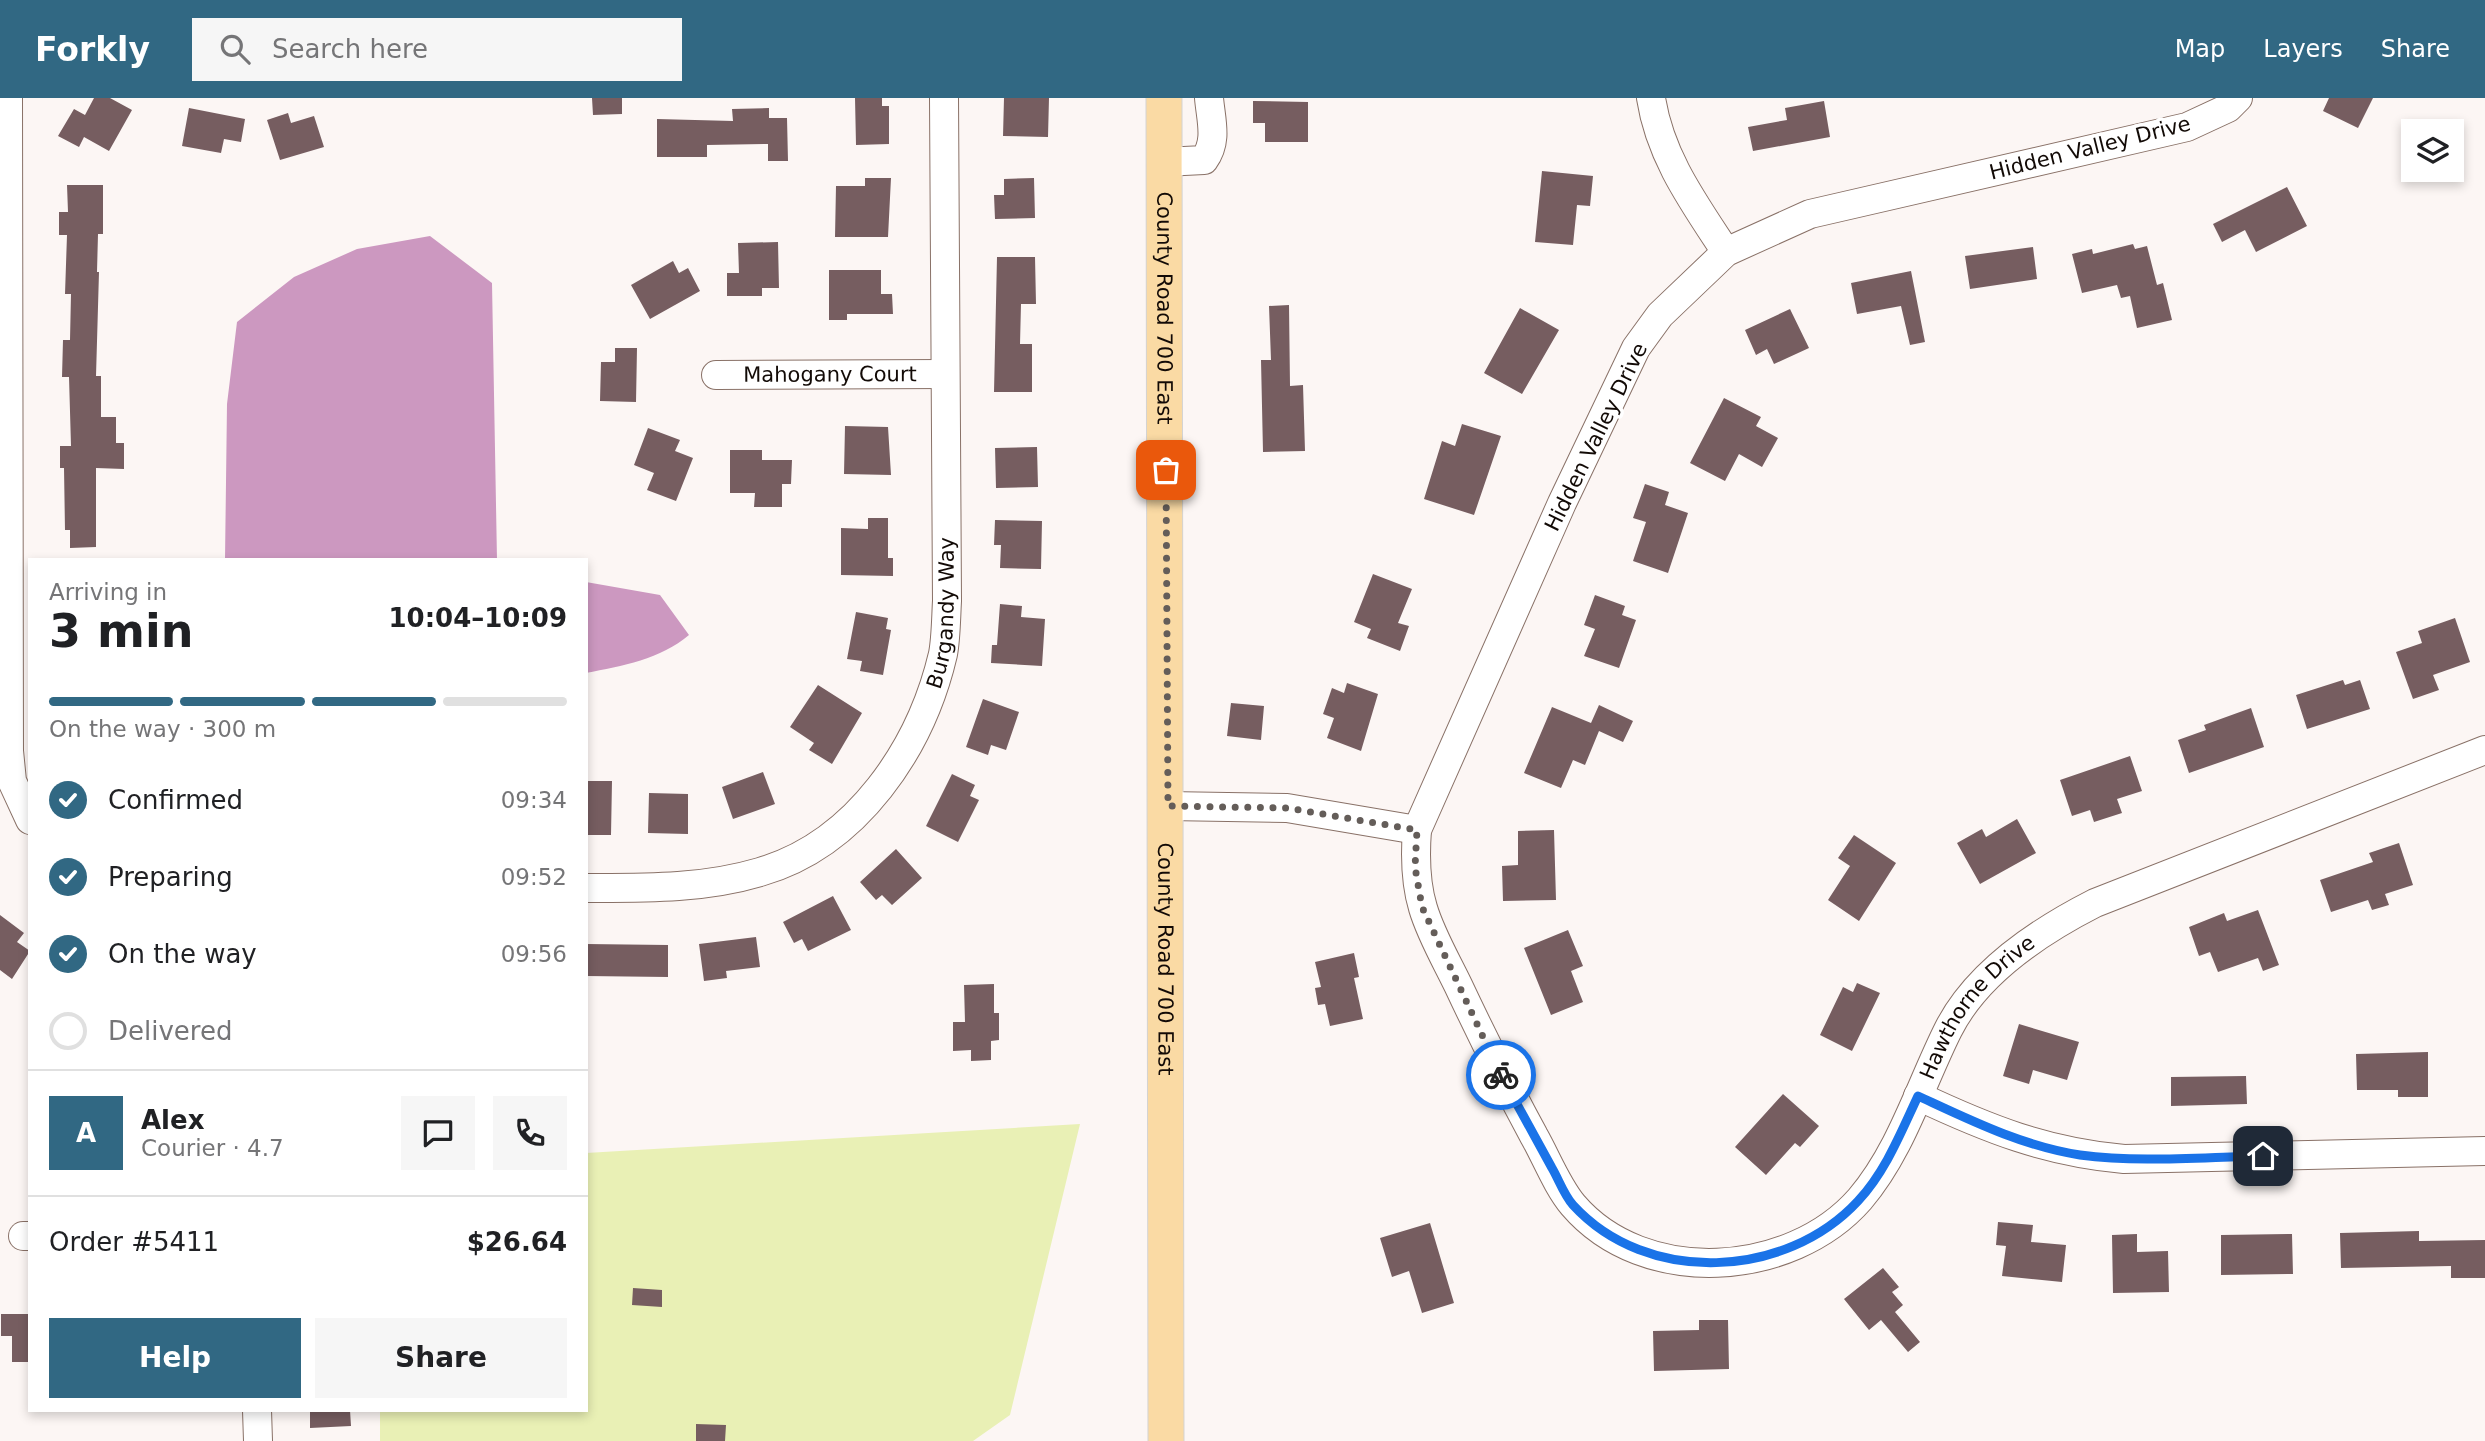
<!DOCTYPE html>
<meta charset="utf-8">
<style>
:root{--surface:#fff;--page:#f6f6f6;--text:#202124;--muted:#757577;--line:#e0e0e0;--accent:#316883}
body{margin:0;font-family:"DejaVu Sans",sans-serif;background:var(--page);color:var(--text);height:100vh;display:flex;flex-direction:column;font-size:26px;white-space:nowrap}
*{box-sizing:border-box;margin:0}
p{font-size:23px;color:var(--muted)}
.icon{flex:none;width:38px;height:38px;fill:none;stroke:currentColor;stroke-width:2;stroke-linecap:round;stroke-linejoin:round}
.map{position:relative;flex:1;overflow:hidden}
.panel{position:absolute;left:28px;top:460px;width:560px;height:854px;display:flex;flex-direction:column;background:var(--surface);border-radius:0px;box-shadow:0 4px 10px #0003}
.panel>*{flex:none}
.fabs{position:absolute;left:2401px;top:21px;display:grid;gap:14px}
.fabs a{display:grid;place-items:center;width:63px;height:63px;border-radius:0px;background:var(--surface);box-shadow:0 4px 10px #0003;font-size:35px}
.pin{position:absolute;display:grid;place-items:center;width:60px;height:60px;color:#fff;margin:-30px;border-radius:14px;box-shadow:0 4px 10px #0006}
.courier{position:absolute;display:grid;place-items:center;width:70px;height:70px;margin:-35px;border:5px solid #1a73e8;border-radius:50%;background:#fff;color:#222;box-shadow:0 2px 9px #0007}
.headline em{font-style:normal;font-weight:600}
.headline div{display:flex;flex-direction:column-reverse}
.headline{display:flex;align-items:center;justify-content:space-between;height:119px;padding:0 21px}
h1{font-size:46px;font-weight:600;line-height:52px}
.bar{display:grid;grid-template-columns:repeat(4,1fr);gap:10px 7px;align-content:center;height:84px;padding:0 21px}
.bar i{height:9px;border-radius:5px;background:var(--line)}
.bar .active{background:var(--accent)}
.bar p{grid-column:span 4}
.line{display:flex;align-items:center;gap:18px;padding:0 21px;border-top:2px solid var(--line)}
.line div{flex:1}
.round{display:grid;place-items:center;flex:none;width:74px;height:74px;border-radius:0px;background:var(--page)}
ol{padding:0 21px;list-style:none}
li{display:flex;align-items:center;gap:21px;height:77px}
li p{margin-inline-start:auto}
li .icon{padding:7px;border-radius:50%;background:var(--accent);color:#fff;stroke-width:4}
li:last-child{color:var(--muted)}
li i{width:38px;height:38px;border:4px solid var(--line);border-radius:50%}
.cta{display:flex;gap:14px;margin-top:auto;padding:14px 21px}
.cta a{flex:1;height:80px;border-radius:0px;background:var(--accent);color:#fff;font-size:28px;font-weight:600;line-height:80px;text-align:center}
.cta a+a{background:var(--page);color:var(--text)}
header{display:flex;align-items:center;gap:42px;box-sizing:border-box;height:98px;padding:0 35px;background:var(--accent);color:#fff}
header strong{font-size:33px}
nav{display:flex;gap:38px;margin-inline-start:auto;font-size:24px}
.search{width:490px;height:63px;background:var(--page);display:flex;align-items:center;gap:18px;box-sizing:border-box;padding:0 24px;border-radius:0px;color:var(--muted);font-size:26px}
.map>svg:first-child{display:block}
</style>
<header>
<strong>Forkly</strong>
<div class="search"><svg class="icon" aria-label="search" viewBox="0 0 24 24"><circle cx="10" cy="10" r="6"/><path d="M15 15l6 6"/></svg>Search here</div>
<nav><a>Map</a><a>Layers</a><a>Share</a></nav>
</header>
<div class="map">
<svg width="2485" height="1343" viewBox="0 0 2485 1343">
<rect width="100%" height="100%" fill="#fcf6f4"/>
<path fill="#e9f0b5" d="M1080,1026L1010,1317L973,1343H380V1313L586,1312V1055Z"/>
<path fill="#cc98c0" d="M430,138L492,185L497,462H225L227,306L237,224L294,179L357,151Z
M586,484L660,497L689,537C661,561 622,568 586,575Z"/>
<path fill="#765d60" d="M94,0H110L132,12L109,53L84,39L79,49L58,38L74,11L85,17Z
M592,0H622V16L593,17Z
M855,0H882V8H889V46L856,47Z
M1004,0H1049L1048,39L1003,38Z
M2329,0H2373L2358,30L2323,13Z
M1253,3L1308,4V44H1265V25H1253Z
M1824,3L1830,39L1753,53L1748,29L1787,22L1785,10Z
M189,10L245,21L241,44L224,41L221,55L182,48Z
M769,10V20H787L788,63H768V46L707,47V59H657V21L733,23L732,11Z
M288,15L291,25L314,18L324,49L280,62L267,22Z
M1542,73L1593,78L1590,108L1577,107L1573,147L1535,144Z
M865,80H891L888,139H835L836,88H865Z
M1034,80L1035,120L995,121L994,97H1004V81Z
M67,87H103V136H98L97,174H99L96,278H101V319H116V345H124V371L96,370V449L70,450V432H65L64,370H60V348H71L69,279H62L63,242H70L71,196H65L67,137H59V114H68Z
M2287,89L2307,128L2256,154L2245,132L2222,144L2213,126Z
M778,144L779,190H762V198H727V175H739L738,145Z
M2133,146L2135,151L2147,148L2157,187L2163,185L2172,222L2137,230L2130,198L2121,200L2117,187L2082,195L2072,156L2092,151L2093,156Z
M2033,149L2037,181L1970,191L1965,158Z
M997,159H1035L1036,206H1021L1020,246H1032V294H994Z
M673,163L679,175L688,170L700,193L650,221L631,187Z
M829,172H881V196H892L893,216H847V222H829Z
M1911,173L1925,244L1910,247L1901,208L1857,216L1851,185Z
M1289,207L1290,288L1303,287L1305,353L1263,354L1261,262H1271L1269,208Z
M1520,210L1559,232L1522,296L1484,275Z
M1790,211L1809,250L1774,266L1767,251L1756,257L1745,232Z
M615,250H637L636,304L600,303L601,264H615Z
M1724,300L1761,319L1756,328L1778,340L1762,369L1739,356L1725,383L1690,365Z
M1462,326L1501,338L1474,417L1424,401L1442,343L1455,348Z
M845,328L888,329L891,377L844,376Z
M648,330L680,342L675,353L693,360L676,403L647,392L654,375L634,367Z
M1037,349L1038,389L996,390L995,350Z
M730,352H762V362H792L791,386H782V409H754L755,395H730Z
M1645,386L1669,394L1665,407L1688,415L1668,475L1633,463L1646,424L1633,420Z
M868,420H888V460H893V478L841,477V430L868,431Z
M995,422L1042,423L1041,471L1000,470L1001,447H994Z
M1373,476L1412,491L1398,525L1409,528L1400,553L1367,540L1371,531L1354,524Z
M1595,497L1625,508L1622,517L1636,522L1619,570L1584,558L1595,531L1584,527Z
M1000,506L1022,508L1021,519L1045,521L1042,568L991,565L992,547H997Z
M856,514L888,520L886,531L891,532L883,577L860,573L862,563L847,561Z
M2455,520L2470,564L2433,577L2439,592L2413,601L2396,554L2422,545L2418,533Z
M2343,582L2345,587L2360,582L2370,611L2307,631L2296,597Z
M1347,585L1378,596L1361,653L1327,640L1334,620L1323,616L1332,590L1344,595Z
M818,587L862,615L832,666L809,652L814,645L790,629Z
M983,601L1019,614L1006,652L991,647L988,657L966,649Z
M1231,605L1264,608L1261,642L1227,638Z
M1599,607L1633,623L1623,644L1599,633L1585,667L1573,662L1561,690L1524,675L1552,609L1591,625Z
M2251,610L2264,649L2189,675L2178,642L2206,632L2204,627Z
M2130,658L2142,693L2117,701L2122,715L2094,724L2090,712L2072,718L2060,682Z
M763,674L775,706L733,721L722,689Z
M952,676L975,687L970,698L979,702L958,744L926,728Z
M586,683H612L611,737H588Z
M649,695L688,696V736L648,735Z
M2017,721L2036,755L1980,786L1957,745L1982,731L1986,739Z
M1554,732L1556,802L1503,803L1502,768L1518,767V733Z
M1854,737L1896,765L1859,823L1828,802L1850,768L1838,760Z
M2399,745L2413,787L2385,796L2389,807L2372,812L2368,802L2331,814L2320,782L2373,764L2369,755Z
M896,751L922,780L892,807L882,797L876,802L860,784Z
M833,798L851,832L808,853L802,841L794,845L783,824Z
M2258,812L2279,867L2263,873L2258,860L2218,874L2210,854L2199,858L2189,829L2224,815L2227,823Z
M0,817L24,835L17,844L30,853L12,881L0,872Z
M1568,832L1583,868L1571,873L1583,904L1551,917L1524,850Z
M756,839L760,869L726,873L727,880L704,883L699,846Z
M586,846L668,847V879L586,878Z
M1354,855L1359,879L1354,880L1363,921L1330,928L1325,906L1318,907L1315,890L1321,889L1315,864Z
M1857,885L1880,895L1852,953L1820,937L1843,889L1853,894Z
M994,886V915H999V942L991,943V962L971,963V952L953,953V924H965L964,887Z
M2019,926L2079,944L2067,982L2033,972L2029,986L2003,978Z
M2428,954V999H2398V992H2357L2356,956Z
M2246,978L2247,1006L2171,1008V979Z
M1783,996L1819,1028L1800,1049L1795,1045L1766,1077L1735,1049Z
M1998,1124L2033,1127L2031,1144L2066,1147L2062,1184L2002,1178L2006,1148L1996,1147Z
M1430,1125L1454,1205L1422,1215L1409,1173L1392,1179L1380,1140Z
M2419,1133V1143L2485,1142V1180H2451V1168L2341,1170L2340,1135Z
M2137,1136V1154L2168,1153L2169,1194L2113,1195L2112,1137Z
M2292,1136L2293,1176L2221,1177V1137Z
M1883,1170L1899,1189L1892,1194L1903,1207L1895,1214L1920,1244L1908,1254L1881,1222L1869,1232L1844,1201Z
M633,1190L662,1192V1209L632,1207Z
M1,1216H30V1264H12V1238H1Z
M1699,1222H1728L1729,1271L1654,1273L1653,1233L1699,1232Z
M310,1312H350L351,1328L310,1330Z
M696,1326L726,1327L725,1343H696Z"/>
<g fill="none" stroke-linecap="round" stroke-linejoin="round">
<g stroke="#897167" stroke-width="30">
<g id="minor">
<path d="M8,0L9,653L12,683L30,722"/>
<path d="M1651,0C1660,59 1694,105 1726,154"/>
<path id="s1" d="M2238,0L2228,10L2187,29L1810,116L1726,154L1660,217L1636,250L1562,405L1417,732C1415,758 1415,784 1423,810C1431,837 1446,862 1458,887C1482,938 1507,988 1534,1038C1546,1059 1557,1088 1573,1107C1644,1190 1791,1180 1860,1101C1901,1053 1920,988 1948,932C1977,874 2040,833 2095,805L2485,652"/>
<path d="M1164,64L1204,62C1218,43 1211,23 1209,0"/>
<path id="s2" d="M716,277L945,276"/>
<path d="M1168,708L1287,710L1417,732"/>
<path id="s3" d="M586,790C645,790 703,791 760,774C857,746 921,650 943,556C946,540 946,520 947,503L944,0"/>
<path d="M1918,998C1988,1031 2046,1054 2124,1061L2485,1053"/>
<path d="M23,1138H30"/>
<path d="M257,1312L258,1343"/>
</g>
</g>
<g stroke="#d4d3d2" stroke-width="37">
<g id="major">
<path id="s4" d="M1164,0L1166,1343"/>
</g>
</g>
<use href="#minor" stroke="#fff" stroke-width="28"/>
<use href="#major" stroke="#fadaa4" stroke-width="35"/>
</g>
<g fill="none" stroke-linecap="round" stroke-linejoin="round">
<path stroke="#645d59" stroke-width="7" stroke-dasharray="0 12.6" d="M1166,372L1168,708L1287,710L1417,732L1415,769L1422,809L1501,977"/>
<path stroke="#1a73e8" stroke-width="9" d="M1501,977C1518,1008 1535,1039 1552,1070C1559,1082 1564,1097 1573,1107C1647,1188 1786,1181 1858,1103C1886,1073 1901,1034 1918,998C1970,1022 2022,1048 2080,1057C2140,1065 2203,1059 2263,1058"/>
</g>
<g text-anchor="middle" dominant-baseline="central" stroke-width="7" stroke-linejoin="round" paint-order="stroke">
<g font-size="21" fill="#120a06" stroke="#fff">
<text transform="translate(2090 50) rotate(-14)">Hidden Valley Drive</text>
<text stroke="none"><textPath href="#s4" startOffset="210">County Road 700 East</textPath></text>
<text stroke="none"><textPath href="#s2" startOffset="114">Mahogany Court</textPath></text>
<text transform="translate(1596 339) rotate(-64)">Hidden Valley Drive</text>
<text stroke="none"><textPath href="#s3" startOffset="514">Burgandy Way</textPath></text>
<text stroke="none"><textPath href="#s4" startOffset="861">County Road 700 East</textPath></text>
<text stroke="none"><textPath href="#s1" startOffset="2160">Hawthorne Drive</textPath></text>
</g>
</g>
</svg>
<div class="fabs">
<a><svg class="icon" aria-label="layers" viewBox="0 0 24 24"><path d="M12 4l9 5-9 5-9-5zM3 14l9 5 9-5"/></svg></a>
</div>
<div class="pin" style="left:1166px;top:372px;background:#ea580c"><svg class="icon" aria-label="bag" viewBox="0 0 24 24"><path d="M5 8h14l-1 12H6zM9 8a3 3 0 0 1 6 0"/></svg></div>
<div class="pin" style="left:2263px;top:1058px;background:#1f2937"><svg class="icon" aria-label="home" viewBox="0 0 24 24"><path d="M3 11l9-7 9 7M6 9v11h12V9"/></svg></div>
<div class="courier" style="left:1501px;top:977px"><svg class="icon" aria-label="bike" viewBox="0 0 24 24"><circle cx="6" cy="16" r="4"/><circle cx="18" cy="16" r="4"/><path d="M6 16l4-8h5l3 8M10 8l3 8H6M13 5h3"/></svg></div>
<section class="panel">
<div class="headline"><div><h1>3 min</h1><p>Arriving in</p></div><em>10:04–10:09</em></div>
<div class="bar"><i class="active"></i><i class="active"></i><i class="active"></i><i></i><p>On the way · 300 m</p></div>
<ol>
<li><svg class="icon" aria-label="check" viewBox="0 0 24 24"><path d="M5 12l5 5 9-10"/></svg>Confirmed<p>09:34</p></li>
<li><svg class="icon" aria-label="check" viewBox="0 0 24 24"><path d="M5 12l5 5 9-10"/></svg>Preparing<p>09:52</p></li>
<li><svg class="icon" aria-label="check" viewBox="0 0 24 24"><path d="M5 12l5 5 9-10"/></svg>On the way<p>09:56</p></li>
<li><i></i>Delivered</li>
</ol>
<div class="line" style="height:126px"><b class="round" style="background:var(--accent);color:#fff">A</b><div><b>Alex</b><p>Courier · 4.7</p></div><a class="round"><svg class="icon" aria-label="chat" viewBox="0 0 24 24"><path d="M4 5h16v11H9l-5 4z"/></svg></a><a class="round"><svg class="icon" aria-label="phone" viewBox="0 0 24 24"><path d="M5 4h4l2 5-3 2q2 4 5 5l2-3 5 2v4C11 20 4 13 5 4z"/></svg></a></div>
<div class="line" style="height:91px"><div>Order #5411</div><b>$26.64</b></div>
<div class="cta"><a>Help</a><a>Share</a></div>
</section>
</div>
